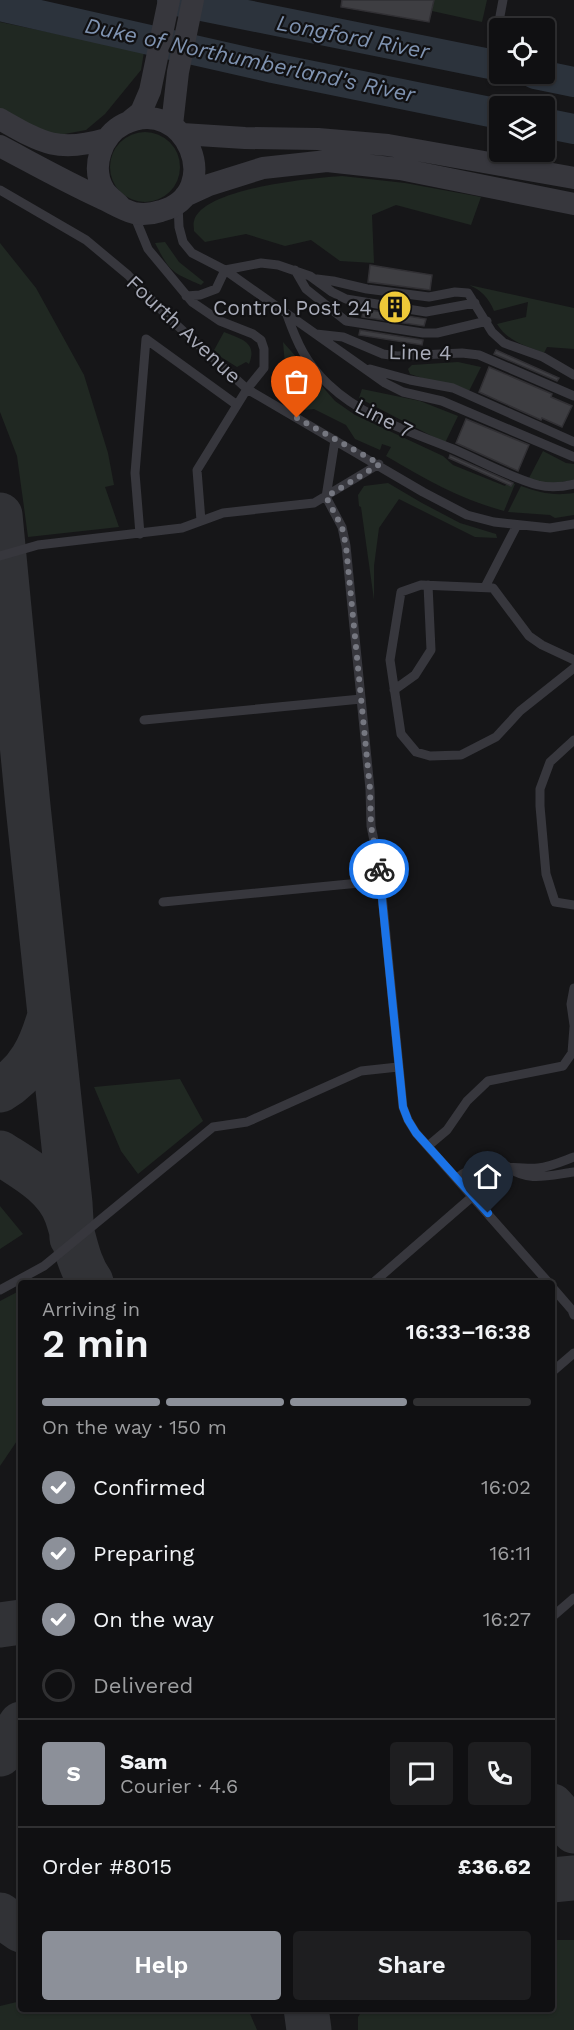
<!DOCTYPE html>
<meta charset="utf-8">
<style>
:root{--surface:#101012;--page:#1e1e20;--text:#f1f3f6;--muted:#9c9d9f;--line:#303032;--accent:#8c9099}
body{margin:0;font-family:"Work Sans",sans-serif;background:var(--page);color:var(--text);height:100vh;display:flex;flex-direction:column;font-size:22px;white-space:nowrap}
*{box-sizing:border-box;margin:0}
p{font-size:20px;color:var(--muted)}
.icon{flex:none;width:33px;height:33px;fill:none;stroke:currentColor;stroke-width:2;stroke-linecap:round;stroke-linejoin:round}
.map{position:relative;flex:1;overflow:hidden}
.drawer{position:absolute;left:18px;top:1280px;width:537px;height:732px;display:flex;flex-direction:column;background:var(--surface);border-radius:6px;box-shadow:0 2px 4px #0004,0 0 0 2px var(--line)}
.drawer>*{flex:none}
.tools{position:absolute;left:489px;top:18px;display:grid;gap:12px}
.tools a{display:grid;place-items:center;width:66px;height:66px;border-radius:6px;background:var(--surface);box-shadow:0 2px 4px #0004,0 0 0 2px var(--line);font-size:30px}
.pin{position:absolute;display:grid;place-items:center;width:51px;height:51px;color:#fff;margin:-62px -26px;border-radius:50% 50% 50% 0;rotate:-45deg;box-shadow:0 0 6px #0007}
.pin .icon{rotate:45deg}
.courier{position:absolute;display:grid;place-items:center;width:60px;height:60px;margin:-30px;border:4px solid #1a73e8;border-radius:50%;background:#fff;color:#222;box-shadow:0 2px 8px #0007}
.summary em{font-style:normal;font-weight:600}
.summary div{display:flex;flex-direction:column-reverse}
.summary{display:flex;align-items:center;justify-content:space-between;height:102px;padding:0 24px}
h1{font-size:39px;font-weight:600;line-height:45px}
.bar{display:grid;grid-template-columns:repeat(4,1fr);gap:9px 6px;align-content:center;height:72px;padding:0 24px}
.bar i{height:8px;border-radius:4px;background:var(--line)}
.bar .current{background:var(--accent)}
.bar p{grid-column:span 4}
.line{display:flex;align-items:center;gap:15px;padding:0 24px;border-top:2px solid var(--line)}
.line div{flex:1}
.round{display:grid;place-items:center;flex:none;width:63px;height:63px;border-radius:6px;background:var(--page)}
ol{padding:0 24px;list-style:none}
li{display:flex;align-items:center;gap:18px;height:66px}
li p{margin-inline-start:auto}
li .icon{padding:6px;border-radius:50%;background:var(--accent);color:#fff;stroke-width:4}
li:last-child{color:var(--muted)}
li i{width:33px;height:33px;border:3px solid var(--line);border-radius:50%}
.action{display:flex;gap:12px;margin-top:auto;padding:12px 24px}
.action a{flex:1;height:69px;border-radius:6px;background:var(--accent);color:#fff;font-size:24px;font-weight:600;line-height:69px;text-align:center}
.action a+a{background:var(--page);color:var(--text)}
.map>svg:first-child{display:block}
</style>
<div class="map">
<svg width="574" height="2030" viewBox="0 0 574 2030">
<rect width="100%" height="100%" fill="#161618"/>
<path fill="#202822" d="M434,0H487L482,22L432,11Z
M0,22L144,52L141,70L105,114L86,130L54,136L0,113Z
M110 167a35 35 0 1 1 70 0a35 35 0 1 1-70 0Z
M342,176L405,183L481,197L471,225L396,205L372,215L374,263L340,261L311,240L285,246L246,234L205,242L194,231C194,227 193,224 194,221C202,188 313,178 342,176Z
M165,242L179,262L204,282L201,285C171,272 170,272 155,243Z
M0,243L36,288L84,375L108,453L114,485L105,487L119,527L28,537L17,456L0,412Z
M469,285L574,308V349L547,347L544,353C526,346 507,341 497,324L526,317L528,302L494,311C489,298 481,290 469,285Z
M224,332C241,339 258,342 249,364L246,362L237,367L213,352Z
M283,342L335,401L355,415L443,456L453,465L505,486L508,482L515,484L504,511C458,498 427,480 386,456L391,447L382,444L380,450L355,439L346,425L314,409L304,410L274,392L279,383L277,379L285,365Z
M458,362L481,367L468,393L410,374L408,369L412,365Z
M362,389L420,401L458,416L445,443L359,398Z
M543,451L566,463L574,464V480L550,484L528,480Z
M388,483L422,503L460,523L496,534L497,538L475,537L399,499L379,528L374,566V600L361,507L359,506L358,495L364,486Z
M521,486C540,493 554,496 574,493V515L555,518L550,515L508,512Z
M180,1079L203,1121L138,1174L121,1151L94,1087Z
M0,1206L23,1234L0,1249Z
M21,1290V1435L0,1466V1301Z
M552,1940H574V2030H358V2017L363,2009L552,2008Z
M21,2001V2008L248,2009L257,2030H0V2006Z"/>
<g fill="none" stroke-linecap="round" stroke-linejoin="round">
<path stroke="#2c333c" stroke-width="30" d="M172,0L500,66
M0,6L273,68L500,114
M535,74L574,82
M544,123L574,129"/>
<path stroke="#313236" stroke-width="45" d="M0,515L28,806L70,1203L72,1238
M0,1090C29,1073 41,1047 50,1015
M0,1153C25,1169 57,1186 67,1216C75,1239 77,1262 91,1282
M0,1625L21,1622
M0,1754L21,1724
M552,1806L574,1831
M552,1880L574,1878
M0,1915L21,1930
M306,2008L309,2030"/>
</g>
<path fill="#3e3e42" stroke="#313034" stroke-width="1.5" d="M342,0H434L429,22L341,7Z
M370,265L432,275L430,290L368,282Z
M364,309L426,319L424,326L362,317Z
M360,330L423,340L422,345L359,335Z
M496,350L559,378L557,381L494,354Z
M489,367L552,394L551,397L572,406L562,427L542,418L541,420L479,392Z
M466,419L529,445L518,471L456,443Z
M450,455L513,483L511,486L449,458Z"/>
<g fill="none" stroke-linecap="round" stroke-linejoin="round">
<path stroke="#37373d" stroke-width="9" d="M500,16L503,0
M0,190L86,240L128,275L169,318L247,389L423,492L467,515L494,522L550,528L574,524
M178,204L179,227L183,242L192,253L225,270L385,383L403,392L442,401L574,457
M134,215L148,249L192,302L220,321L253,334L261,340L264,349V368L247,389L197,470L201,521
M225,270L261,263L278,265L310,276L332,292L346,299L426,312L475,303
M295,270L306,289L346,321L423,333H437L487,321
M317,279L333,281L367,289L429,297L455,292L468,293L492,332L504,343L543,357L574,375
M186,296L200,295L216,289L225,270
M287,315C297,343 306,363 328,384C364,418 409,431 453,449C481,461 509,477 538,485C550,488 562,487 574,484
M316,334L343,337L383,354L397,356L462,353L479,355L574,396
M370,369L410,380L453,388L574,442
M326,497L342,527L346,546L370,789L371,826L379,865L403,1107L408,1120L416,1133L548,1282
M326,497L335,440
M140,534L135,473L146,339L237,405
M0,556L38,545L182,528L223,513L314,503L379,464
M485,587L517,525
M574,660L542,645L529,636L493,588L421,585L401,592L390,660L401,734L416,752L430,756L461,755L496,737L520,711L574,668
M394,690L415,675L431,650L428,585
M144,720L361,699
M574,740L550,762L540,789V806L546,874L555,902L574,905
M163,902L380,881
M574,988L571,1004L574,1025
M428,1146L447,1130L467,1101L488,1081L563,1066L572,1053L574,1027
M507,1166C526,1183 550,1175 574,1172
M457,1178C478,1159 512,1170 538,1168C550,1167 563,1161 574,1157
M374,1282L473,1196
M552,1287L572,1310L574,1315
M0,1290L44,1266L213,1127L247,1122L361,1071L398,1067
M552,1372L574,1353
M552,1617L574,1598"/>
<path stroke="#37373d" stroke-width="22" d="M0,119C42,143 58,153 106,139
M131,120L141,112L150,91L169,0
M172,125L178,72L193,0
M182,134L245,138L318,139L388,145L574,178
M0,146C34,164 66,182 101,198C112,203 123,210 134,213C144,215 152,214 161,211C226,193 186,93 124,124C102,135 90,167 104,190C108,196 115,201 120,206
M185,196L209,185L263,168L327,161L400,169L574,204"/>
</g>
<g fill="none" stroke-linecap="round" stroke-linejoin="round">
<path stroke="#757780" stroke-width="6" stroke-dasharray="0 10.8" d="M297,418L380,464L326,497L342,527L346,546L370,789L371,826L379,869"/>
<path stroke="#1a73e8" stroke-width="8" d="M379,869L403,1107L408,1120L416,1133L488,1213"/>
</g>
<defs>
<g id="building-disc" transform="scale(1.725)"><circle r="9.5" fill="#eec938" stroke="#111113"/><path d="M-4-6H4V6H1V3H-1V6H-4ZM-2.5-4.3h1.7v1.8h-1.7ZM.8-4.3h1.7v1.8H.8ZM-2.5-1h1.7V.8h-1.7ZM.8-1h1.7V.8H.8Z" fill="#111"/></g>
</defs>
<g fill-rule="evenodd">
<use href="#building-disc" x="395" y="307"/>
</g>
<g text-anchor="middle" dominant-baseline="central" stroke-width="4.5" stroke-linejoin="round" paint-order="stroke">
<g font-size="21" fill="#a8abb8" stroke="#111113" text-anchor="end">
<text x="372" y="307">Control Post 24</text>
</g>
<g font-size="21" fill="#a8abb8" stroke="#111113">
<text transform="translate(184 329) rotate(43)">Fourth Avenue</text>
<text transform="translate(420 352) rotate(1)">Line 4</text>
<text transform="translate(384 418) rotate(27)">Line 7</text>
</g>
<g font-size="22" font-style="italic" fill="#8094b2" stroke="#111113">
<text transform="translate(353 37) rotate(11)">Longford River</text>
<text transform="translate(250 60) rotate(12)">Duke of Northumberland's River</text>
</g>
</g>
</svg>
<div class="tools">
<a><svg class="icon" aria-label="locate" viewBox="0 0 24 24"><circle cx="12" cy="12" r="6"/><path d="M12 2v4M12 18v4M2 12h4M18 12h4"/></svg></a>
<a><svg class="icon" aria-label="layers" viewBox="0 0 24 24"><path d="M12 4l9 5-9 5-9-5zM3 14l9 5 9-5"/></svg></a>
</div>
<div class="pin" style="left:297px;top:418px;background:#ea580c"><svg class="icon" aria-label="bag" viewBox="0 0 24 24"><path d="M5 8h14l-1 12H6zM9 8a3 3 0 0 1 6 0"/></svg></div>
<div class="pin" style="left:488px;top:1213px;background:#1f2937"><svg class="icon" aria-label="home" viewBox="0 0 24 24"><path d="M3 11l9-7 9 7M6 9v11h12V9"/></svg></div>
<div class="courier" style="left:379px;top:869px"><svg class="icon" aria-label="bike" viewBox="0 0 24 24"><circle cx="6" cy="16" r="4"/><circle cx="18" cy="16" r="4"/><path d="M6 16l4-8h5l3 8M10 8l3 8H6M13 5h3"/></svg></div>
<section class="drawer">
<div class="summary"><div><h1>2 min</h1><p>Arriving in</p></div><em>16:33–16:38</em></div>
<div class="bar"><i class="current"></i><i class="current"></i><i class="current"></i><i></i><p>On the way · 150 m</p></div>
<ol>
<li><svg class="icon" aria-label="check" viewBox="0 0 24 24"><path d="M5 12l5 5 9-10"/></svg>Confirmed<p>16:02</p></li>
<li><svg class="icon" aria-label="check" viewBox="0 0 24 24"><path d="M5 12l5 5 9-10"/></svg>Preparing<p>16:11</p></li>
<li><svg class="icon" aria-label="check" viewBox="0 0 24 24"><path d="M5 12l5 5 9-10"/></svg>On the way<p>16:27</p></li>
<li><i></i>Delivered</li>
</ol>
<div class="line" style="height:108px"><b class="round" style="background:var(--accent);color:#fff">S</b><div><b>Sam</b><p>Courier · 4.6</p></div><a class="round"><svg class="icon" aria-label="chat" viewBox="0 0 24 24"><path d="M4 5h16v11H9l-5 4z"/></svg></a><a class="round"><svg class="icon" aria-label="phone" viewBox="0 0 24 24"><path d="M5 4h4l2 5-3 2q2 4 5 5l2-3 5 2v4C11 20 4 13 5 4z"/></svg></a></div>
<div class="line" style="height:78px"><div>Order #8015</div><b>£36.62</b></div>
<div class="action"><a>Help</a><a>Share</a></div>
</section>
</div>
